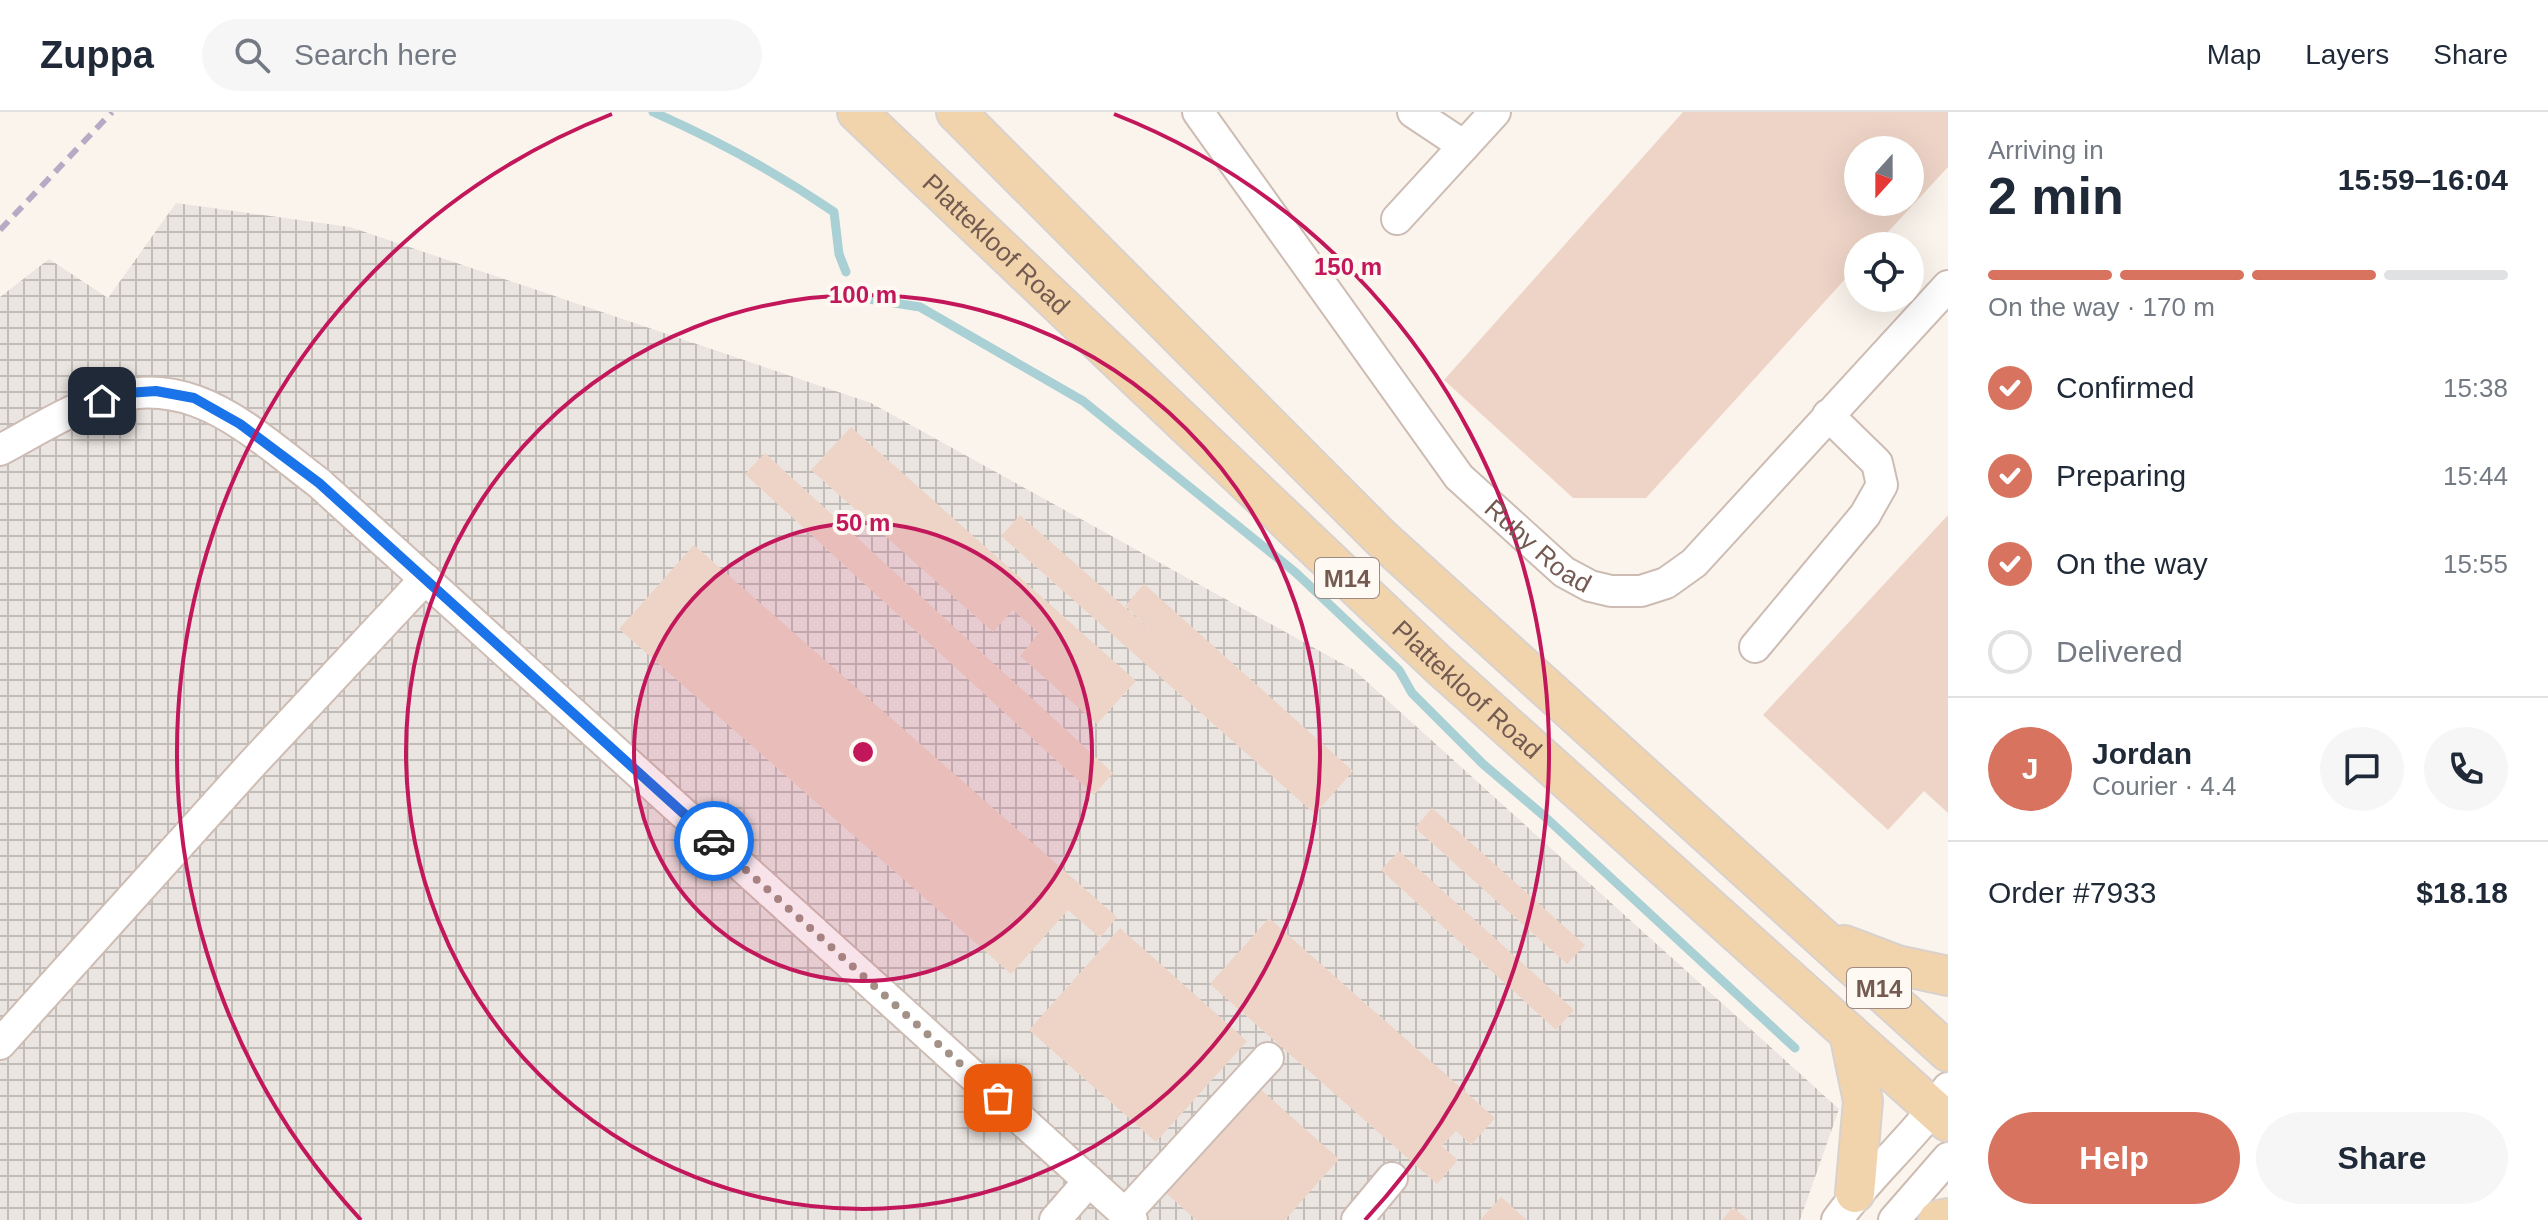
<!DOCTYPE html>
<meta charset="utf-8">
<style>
:root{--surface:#fff;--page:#f6f6f7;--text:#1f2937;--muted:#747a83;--line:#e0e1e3;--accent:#d7735f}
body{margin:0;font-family:Arial,sans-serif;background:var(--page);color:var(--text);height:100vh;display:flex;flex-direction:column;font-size:30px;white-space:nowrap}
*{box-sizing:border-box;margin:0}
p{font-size:26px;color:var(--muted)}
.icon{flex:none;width:44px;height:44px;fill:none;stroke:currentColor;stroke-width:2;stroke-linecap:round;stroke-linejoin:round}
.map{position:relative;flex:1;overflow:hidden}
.sheet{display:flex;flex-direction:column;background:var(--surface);width:600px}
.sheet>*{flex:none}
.needle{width:52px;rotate:201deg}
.fabs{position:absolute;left:1844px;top:24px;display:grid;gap:16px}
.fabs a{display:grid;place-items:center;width:80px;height:80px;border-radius:50%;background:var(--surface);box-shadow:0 8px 32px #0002;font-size:40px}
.pin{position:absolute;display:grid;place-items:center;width:68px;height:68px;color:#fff;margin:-34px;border-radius:16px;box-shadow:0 4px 12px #0006}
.courier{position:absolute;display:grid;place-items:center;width:80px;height:80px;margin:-40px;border:6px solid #1a73e8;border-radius:50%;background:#fff;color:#222;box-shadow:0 2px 10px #0007}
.overview em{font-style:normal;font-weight:700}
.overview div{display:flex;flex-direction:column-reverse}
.overview{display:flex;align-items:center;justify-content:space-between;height:136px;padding:0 40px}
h1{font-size:52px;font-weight:700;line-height:60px}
.bar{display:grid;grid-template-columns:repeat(4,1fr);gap:12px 8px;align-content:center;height:96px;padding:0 40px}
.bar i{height:10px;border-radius:6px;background:var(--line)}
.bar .active{background:var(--accent)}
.bar p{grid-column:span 4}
.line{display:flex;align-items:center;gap:20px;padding:0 40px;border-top:2px solid var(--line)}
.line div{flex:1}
.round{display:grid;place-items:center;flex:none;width:84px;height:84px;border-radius:42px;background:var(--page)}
ol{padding:0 40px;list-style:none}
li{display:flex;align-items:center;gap:24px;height:88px}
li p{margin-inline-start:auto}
li .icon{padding:8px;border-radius:50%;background:var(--accent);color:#fff;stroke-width:4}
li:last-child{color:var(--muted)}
li i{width:44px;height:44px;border:4px solid var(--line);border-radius:50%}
.button{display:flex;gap:16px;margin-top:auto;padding:16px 40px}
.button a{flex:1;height:92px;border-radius:48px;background:var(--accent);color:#fff;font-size:32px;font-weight:700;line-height:92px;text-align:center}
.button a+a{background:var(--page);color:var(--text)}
header{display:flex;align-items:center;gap:48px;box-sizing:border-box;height:112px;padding:0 40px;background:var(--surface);border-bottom:2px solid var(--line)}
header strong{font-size:38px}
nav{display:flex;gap:44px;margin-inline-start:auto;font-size:28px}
.search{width:560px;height:72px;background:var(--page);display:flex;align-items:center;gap:20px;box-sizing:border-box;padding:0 28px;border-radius:44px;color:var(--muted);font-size:30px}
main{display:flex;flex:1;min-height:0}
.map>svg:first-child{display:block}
</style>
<header>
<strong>Zuppa</strong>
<div class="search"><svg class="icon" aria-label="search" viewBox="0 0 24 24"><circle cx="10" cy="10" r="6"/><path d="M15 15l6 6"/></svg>Search here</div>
<nav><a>Map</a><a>Layers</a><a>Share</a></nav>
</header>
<main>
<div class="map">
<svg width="1948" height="1108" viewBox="0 0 1948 1108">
<defs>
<pattern id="industrial-grid" width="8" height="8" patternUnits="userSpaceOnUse" patternTransform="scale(2)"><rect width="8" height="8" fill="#ebe5e1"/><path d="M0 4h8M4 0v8" fill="none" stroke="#c3bdb9"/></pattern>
</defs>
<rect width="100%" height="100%" fill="#fbf4ec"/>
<path fill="url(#industrial-grid)" d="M176,91L350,115L871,291L1354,558L1839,997L1800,1108H0V185L49,147L108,186Z"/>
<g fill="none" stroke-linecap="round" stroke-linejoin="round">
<path stroke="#a9d0d4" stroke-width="9" d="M653,0C717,28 777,61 834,100L839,142L846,160
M869,187L920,195L1083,289L1295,460L1399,558L1412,581L1483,652L1543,703L1795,936"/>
</g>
<path fill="#eed4c7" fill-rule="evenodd" d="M1683,0H1948V55L1875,134H1858V153L1646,386H1573L1444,268ZM1858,38H1910V90H1858Z
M851,315L1136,569L1097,612L1020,544L1039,521L1013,498L993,520L811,358Z
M765,341L1113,661L1094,683L745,362Z
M1020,403L1153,520L1125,494L1144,472L1353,659L1315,702L1001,424Z
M1948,403V701L1924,679L1888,718L1763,603Z
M694,433L1117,805L1100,826L1068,798L1011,862L619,517Z
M1432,696L1585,833L1567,852L1415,716Z
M1399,739L1574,898L1556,918L1381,758Z
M1269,806L1495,1006L1471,1033L1456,1019L1442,1034L1458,1048L1437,1072L1210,872Z
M1120,816L1247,929L1156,1030L1029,918Z
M1259,976L1339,1047L1285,1108H1196L1166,1081Z
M1501,1085L1527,1108H1480Z
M1733,1095L1748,1108H1722Z"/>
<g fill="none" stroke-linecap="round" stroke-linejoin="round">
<g stroke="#cdbcb3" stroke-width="34">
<g id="minor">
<path id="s1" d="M1198,0L1459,365L1564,460L1590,474L1611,479H1641L1666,471L1694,451L1948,174"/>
<path d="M1413,0L1464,34"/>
<path d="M1397,107L1495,0"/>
<path d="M0,338C25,325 50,309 77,297C183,251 239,310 319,371L1132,1108"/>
<path d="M1755,535L1865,403L1882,373L1877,351L1828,303"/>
<path d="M0,932L253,651L425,467"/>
<path d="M1125,1102L1268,946"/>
<path d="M1055,1108L1089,1069"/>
<path d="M1357,1108L1392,1066"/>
<path d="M1837,1108C1871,1061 1916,1024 1948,976"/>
<path d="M1894,1108L1948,1046"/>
</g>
</g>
<g stroke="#d8d1ce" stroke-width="42">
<g id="major">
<path id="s2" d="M857,0L1439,553L1948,1010"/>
<path d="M956,0L1381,426L1948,940"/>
<path d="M1844,833L1897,853L1948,864"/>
<path d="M1849,921L1863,989L1855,1081"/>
<path d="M1938,1108L1948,1106"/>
</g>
</g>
<use href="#minor" stroke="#fff" stroke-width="30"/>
<use href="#major" stroke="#f2d4ac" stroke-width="38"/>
<path stroke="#b7aac5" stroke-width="6" stroke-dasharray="12 8" stroke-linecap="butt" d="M0,118L112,0"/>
</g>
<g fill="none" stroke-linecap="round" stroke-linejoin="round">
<path stroke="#a39187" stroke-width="8" stroke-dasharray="0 14.4" d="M714,729L998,986"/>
<path stroke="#1a73e8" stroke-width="10" d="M102,289L127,281L156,279L194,286L240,312L319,371L714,729"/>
</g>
<circle cx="863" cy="640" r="229" fill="#c2185b" fill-opacity=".12"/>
<g fill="none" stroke="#c2185b" stroke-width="4">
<circle cx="863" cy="640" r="229"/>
<circle cx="863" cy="640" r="457"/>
<path d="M361 1108A686 686 0 0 1 612 2M1114 2A686 686 0 0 1 1365 1108"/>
</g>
<g text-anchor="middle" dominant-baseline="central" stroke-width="8" stroke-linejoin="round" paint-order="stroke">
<g fill="#fef9f3" stroke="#9d8a82" stroke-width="2">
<rect x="1315" y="446" width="64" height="40" rx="6"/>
<rect x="1847" y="856" width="64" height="40" rx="6"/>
</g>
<g font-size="24" font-weight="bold" fill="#745b51">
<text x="1347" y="466">M14</text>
<text x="1879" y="876">M14</text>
</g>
<g font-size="26" fill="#745b51" stroke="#fef9f3">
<text stroke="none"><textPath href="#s2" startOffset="192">Plattekloof Road</textPath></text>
<text stroke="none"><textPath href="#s1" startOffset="554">Ruby Road</textPath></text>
<text stroke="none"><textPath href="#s2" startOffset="840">Plattekloof Road</textPath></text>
</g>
</g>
<circle cx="863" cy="640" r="12" fill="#c2185b" stroke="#fef9f3" stroke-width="4"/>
<g font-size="24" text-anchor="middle" font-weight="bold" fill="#c2185b" stroke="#fef9f3" stroke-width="8" stroke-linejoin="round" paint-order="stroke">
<text x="1348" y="163">150 m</text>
<text x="863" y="191">100 m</text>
<text x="863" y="419">50 m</text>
</g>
</svg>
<div class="fabs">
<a><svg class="needle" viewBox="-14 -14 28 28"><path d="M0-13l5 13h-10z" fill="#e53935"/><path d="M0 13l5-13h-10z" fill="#747a83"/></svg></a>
<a><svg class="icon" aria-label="locate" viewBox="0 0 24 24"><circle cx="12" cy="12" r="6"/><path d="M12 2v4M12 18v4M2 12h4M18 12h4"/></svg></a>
</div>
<div class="pin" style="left:998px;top:986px;background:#ea580c"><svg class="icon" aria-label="bag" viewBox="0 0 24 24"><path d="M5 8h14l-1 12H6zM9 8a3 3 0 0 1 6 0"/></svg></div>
<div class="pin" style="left:102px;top:289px;background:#1f2937"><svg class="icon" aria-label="home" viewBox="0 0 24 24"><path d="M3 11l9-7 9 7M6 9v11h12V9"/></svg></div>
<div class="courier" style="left:714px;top:729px"><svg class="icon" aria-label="car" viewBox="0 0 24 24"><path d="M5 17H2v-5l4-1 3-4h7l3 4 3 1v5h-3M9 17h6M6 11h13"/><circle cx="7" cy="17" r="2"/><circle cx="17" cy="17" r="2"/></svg></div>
</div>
<section class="sheet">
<div class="overview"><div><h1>2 min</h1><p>Arriving in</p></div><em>15:59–16:04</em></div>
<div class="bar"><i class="active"></i><i class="active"></i><i class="active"></i><i></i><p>On the way · 170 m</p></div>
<ol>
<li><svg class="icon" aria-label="check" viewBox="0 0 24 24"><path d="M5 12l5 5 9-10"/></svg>Confirmed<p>15:38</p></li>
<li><svg class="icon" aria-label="check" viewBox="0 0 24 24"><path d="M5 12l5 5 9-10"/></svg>Preparing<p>15:44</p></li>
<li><svg class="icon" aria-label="check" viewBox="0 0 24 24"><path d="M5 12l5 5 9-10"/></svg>On the way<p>15:55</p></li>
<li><i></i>Delivered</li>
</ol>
<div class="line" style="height:144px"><b class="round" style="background:var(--accent);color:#fff">J</b><div><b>Jordan</b><p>Courier · 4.4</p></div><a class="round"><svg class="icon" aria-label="chat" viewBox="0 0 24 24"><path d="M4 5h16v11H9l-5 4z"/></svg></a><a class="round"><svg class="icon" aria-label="phone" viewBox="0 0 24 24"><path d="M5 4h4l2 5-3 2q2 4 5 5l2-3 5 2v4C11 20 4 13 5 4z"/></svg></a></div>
<div class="line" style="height:104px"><div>Order #7933</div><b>$18.18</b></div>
<div class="button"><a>Help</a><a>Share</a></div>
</section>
</main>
